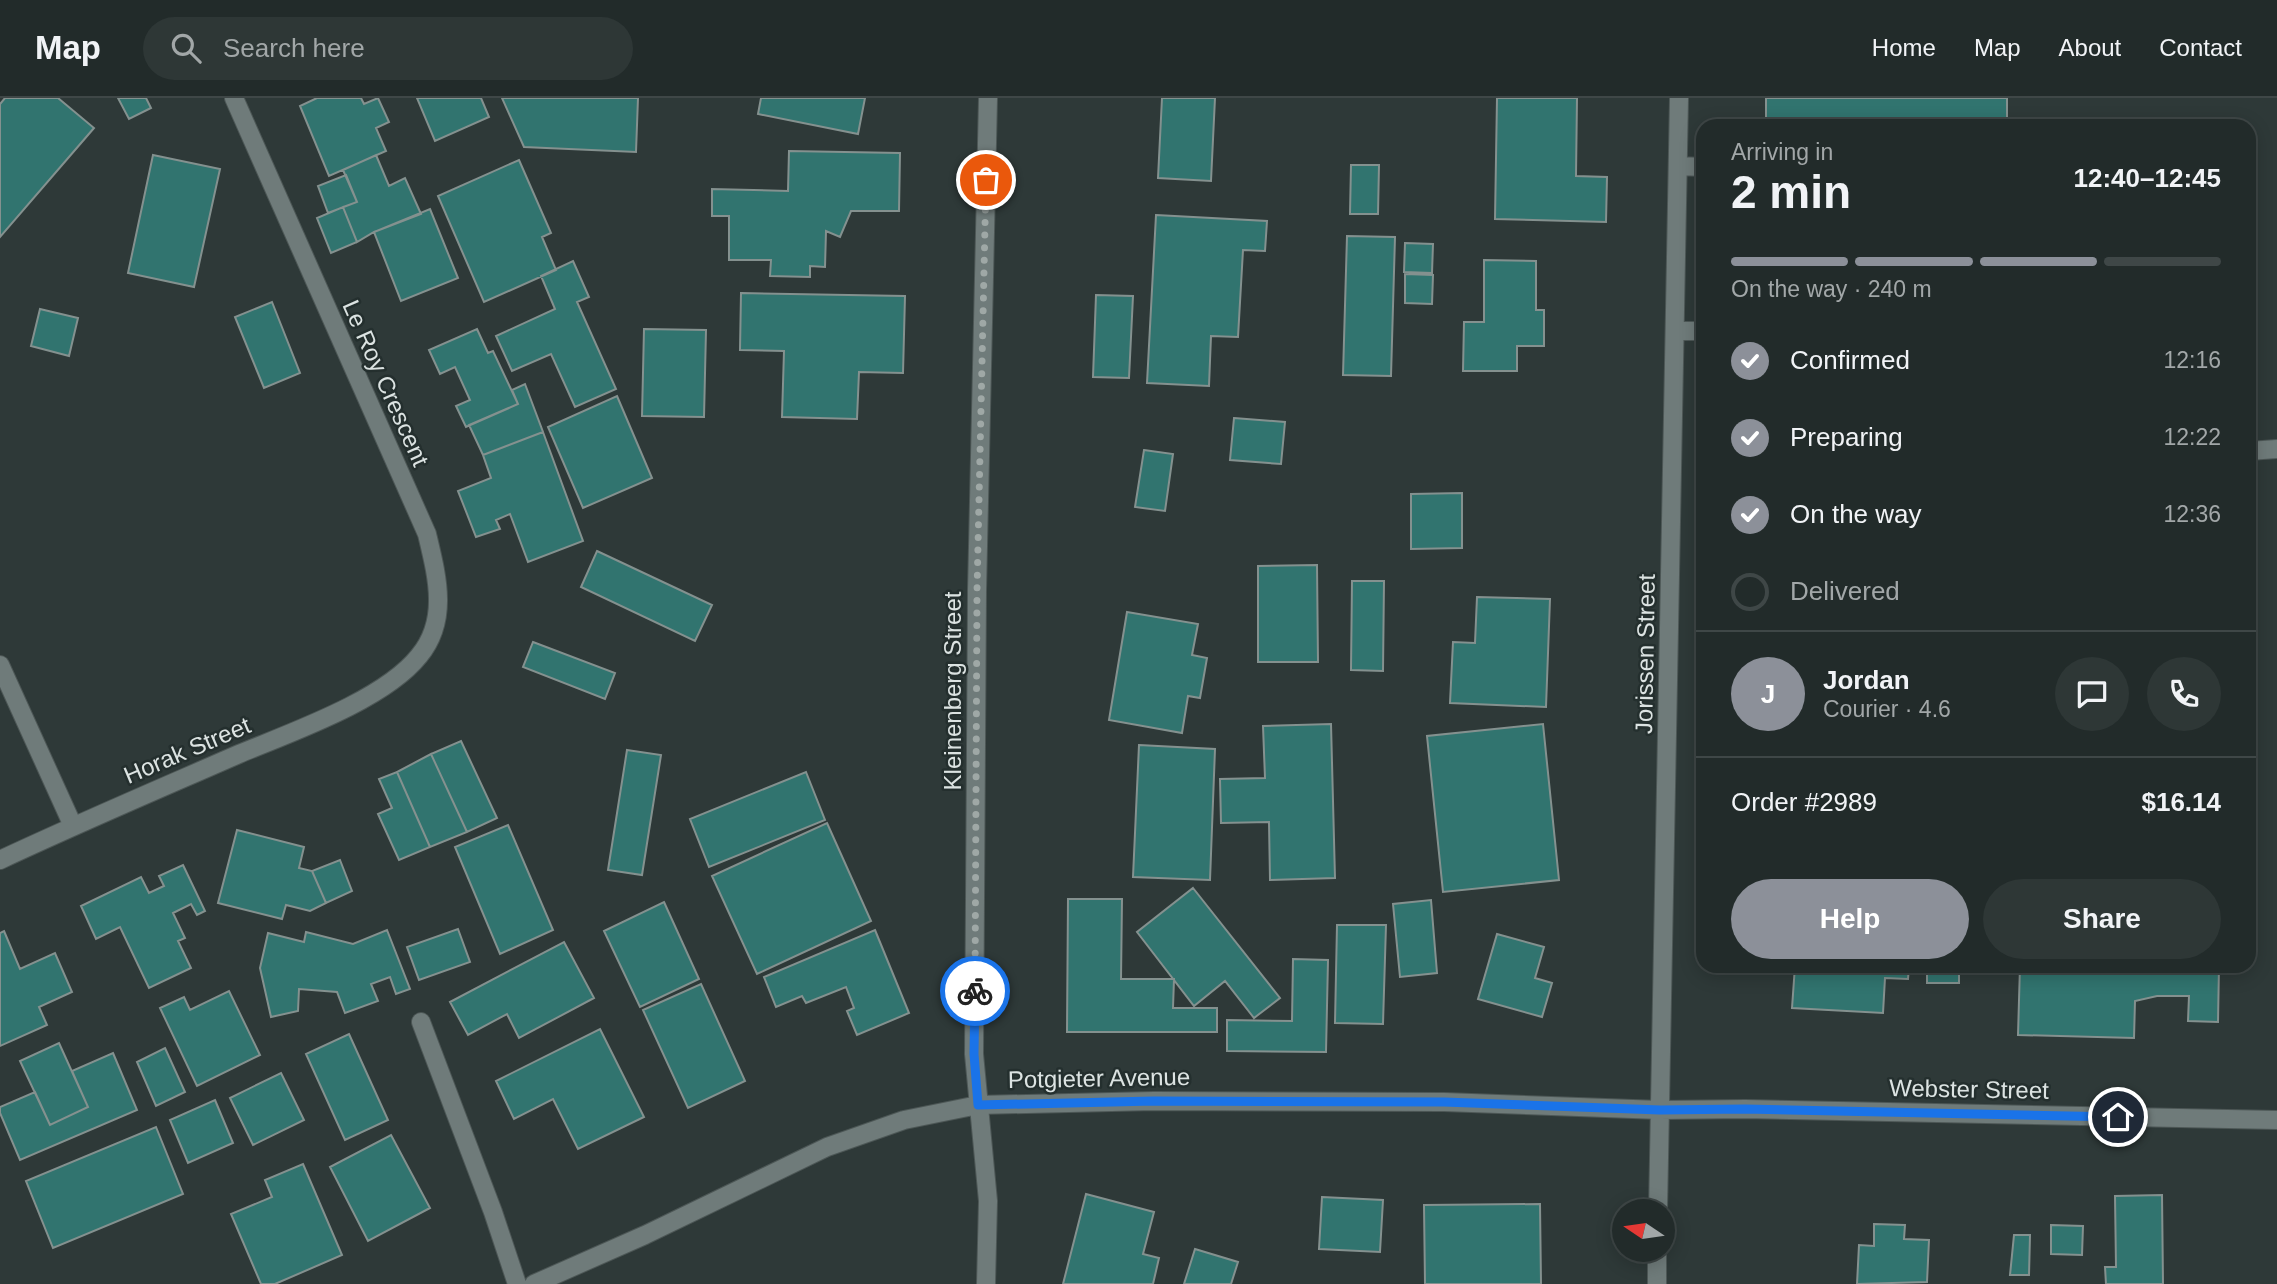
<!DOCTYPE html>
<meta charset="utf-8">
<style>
:root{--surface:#222b2a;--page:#2e3736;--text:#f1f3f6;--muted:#a2a7a8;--line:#3f4747;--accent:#8c9099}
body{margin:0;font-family:Helvetica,sans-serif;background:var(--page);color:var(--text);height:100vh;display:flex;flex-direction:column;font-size:26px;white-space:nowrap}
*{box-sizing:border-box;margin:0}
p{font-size:23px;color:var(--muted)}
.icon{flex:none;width:38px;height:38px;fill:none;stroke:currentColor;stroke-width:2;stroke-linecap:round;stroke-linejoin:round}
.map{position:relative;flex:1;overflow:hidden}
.drawer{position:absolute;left:1696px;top:21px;width:560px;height:854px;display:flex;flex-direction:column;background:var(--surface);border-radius:21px;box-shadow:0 4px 18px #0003,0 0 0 2px var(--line)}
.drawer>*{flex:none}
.needle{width:46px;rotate:283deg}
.fabs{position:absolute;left:1612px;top:1101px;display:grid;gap:14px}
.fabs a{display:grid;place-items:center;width:63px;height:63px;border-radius:50%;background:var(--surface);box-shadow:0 4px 18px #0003,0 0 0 2px var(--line);font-size:35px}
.pin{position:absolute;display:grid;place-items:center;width:60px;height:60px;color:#fff;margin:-30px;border:4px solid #fff;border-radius:50%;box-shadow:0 2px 7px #0007}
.courier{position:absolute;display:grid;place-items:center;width:70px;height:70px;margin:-35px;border:5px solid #1a73e8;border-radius:50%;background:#fff;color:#222;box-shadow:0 2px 9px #0007}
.overview em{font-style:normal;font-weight:700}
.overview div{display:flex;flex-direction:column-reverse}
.overview{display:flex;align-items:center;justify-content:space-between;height:119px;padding:0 35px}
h1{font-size:46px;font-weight:700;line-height:52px}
.bar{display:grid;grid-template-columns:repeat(4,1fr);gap:10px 7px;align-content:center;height:84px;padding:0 35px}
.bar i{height:9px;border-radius:5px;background:var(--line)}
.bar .current{background:var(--accent)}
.bar p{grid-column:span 4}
.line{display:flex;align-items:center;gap:18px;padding:0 35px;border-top:2px solid var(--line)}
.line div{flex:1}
.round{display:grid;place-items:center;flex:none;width:74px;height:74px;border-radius:37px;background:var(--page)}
ol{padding:0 35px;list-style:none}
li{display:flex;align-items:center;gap:21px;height:77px}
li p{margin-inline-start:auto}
li .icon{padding:7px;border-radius:50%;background:var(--accent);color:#fff;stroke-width:4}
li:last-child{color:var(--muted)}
li i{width:38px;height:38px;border:4px solid var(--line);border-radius:50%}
.primary-button{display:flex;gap:14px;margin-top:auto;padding:14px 35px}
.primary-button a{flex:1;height:80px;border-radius:42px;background:var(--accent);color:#fff;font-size:28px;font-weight:700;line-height:80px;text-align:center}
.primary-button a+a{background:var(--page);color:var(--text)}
header{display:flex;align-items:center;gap:42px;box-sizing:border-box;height:98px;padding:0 35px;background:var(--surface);border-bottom:2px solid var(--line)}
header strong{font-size:33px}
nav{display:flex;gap:38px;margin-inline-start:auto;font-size:24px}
.search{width:490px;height:63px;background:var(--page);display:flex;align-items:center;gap:18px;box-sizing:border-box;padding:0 24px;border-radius:38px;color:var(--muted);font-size:26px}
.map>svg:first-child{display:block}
</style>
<header>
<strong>Map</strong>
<div class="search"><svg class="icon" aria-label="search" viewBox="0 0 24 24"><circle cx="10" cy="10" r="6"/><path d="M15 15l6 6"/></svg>Search here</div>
<nav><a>Home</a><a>Map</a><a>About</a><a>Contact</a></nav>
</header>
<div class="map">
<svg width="2277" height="1186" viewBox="0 0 2277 1186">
<rect width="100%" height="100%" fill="#2e3938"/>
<path fill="#31746f" stroke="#84918f" stroke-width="2" d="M5,0H58L94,30L0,139V6Z
M118,0H146L151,10L129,21Z
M317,0H361L364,6L378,0L389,24L376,30L386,53L329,78L300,8Z
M417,0H481L489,19L435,43Z
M502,0H638L636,54L524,49Z
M761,0H865L858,36L758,16Z
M1162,0H1215L1211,83L1158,80Z
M1497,0H1577L1576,78L1607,79L1606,124L1495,121Z
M1766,0H2007V28H1766Z
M789,53L900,55L899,113H851L840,139L826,133L825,169L810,168V179L770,178L771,162H729V118H712V91L788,93Z
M153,57L220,71L194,189L128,175Z
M376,57L389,88L405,80L421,116L374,134L357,144L343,109L357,104L343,72Z
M519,62L551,135L542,139L556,172L484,204L438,98Z
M1351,67H1379L1378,116H1350Z
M346,77L357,104L328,115L318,88Z
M343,109L357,144L331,155L317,120Z
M430,111L458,180L401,203L374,134Z
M1156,117L1267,123L1265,153L1243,152L1238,239L1211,238L1209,288L1147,285Z
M1347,138L1395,139L1391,278L1343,277Z
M1405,145L1433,146L1432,175L1404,174Z
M1484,162L1536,163V212H1544V248H1517V273H1463L1464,224H1484Z
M573,163L589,199L577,204L616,291L575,309L551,256L512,273L496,238L555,211L541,178Z
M1405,176L1433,177L1432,206L1405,205Z
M741,195L905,198L903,275L859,274L857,321L782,319L784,253L740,252Z
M1096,197L1133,198L1129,280L1093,279Z
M272,204L300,275L264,290L235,219Z
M40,211L78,220L69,258L31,248Z
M477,231L488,255L493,253L518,306L466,329L456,308L470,302L455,269L440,276L429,252Z
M644,231L706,232L704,319L642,318Z
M525,286L543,334L483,357L469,327L518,306L512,292Z
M617,298L652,380L583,410L548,329Z
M1234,320L1285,324L1281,366L1230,362Z
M543,334L583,443L528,464L510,416L496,422L500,431L476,439L458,393L491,380L483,357Z
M1144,352L1173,356L1165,413L1135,409Z
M1462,395V450L1411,451V396Z
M597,453L712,507L695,543L581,489Z
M1317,467L1318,564H1258V468Z
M1352,483H1384L1383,573L1351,572Z
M1477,499L1550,501L1546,609L1450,605L1453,544L1475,545Z
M1127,514L1198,526L1192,557L1207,560L1200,600L1188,598L1182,635L1109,622Z
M533,544L615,575L605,601L523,569Z
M1331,626L1335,780L1270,782L1269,724L1221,725L1220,681L1265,680L1263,628Z
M1543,626L1559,782L1443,794L1427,638Z
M461,643L497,720L467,734L431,656Z
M1139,647L1215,651L1210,782L1133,779Z
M627,652L661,657L642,777L608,772Z
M431,656L467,734L430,749L397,674Z
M397,674L430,749L399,762L378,716L392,710L379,681Z
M806,674L825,722L709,769L690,721Z
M827,725L871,823L757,876L712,778Z
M508,727L553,832L500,856L455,749Z
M237,732L304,749L299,770L312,773L326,805L310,813L286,807L282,821L218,805Z
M340,762L352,793L326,805L312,773Z
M183,767L205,813L197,817L191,806L173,815L185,840L178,843L191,870L149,890L120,829L96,841L81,808L141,779L149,795L164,788L159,778Z
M1193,790L1280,900L1254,920L1225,883L1194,908L1137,834Z
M1068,801H1122L1121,881H1174L1173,910H1217V934H1067Z
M1431,802L1437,875L1400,879L1393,806Z
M664,804L699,881L640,909L604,833Z
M1337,827H1386L1383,926L1335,925Z
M458,831L470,864L419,882L407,849Z
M387,832L410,891L396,896L390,879L371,886L378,903L345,915L337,894L299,891L298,913L271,919L260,870L268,835L304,844L306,834L353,846Z
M875,832L909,915L857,937L847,913L854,910L846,889L806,905L802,898L776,909L764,879Z
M4,833L20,871L55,855L72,894L39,909L47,927L0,948V835Z
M1497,836L1544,849L1535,880L1552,885L1542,919L1478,901Z
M564,844L594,900L519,940L507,916L468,937L450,904Z
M1293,861L1328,862L1326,954L1227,953V922L1292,923Z
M1795,868H1909L1908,881L1885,880L1883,915L1792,910Z
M1927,868H1959V885H1927Z
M2020,868H2219L2218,924L2188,923L2189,898H2157L2135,903L2134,940L2018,937Z
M701,886L745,983L688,1010L643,912Z
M229,893L260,957L197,988L160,910L184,899L190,912Z
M600,931L644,1019L578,1051L553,1001L514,1021L496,983Z
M349,936L388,1022L345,1042L306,956Z
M59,945L88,1009L50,1027L20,963Z
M165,950L185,994L156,1008L137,964Z
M113,955L137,1012L20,1062L0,1015V1009L35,994L50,1027L88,1009L72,973Z
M281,975L304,1022L253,1047L230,1000Z
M215,1002L233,1045L188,1065L170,1022Z
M156,1029L183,1096L53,1150L26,1083Z
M391,1037L430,1110L368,1143L330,1069Z
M303,1066L342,1157L275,1186H261L231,1116L272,1099L265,1082Z
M1086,1096L1154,1114L1143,1156L1159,1160L1153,1186H1063Z
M2162,1097L2163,1186H2106L2105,1169H2116L2115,1098Z
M1322,1099L1383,1102L1380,1154L1319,1151Z
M1540,1106L1541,1186H1425L1424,1107Z
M1874,1126L1905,1127L1904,1141L1929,1142L1927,1184L1857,1186L1859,1147L1874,1148Z
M2051,1127L2083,1128L2082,1157L2051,1156Z
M2014,1137H2030L2029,1177H2010Z
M1195,1151L1238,1164L1231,1186H1184Z"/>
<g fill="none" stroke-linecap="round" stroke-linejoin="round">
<g stroke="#4d5756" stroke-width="20">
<path id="minor" d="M1678,68L1703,69
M1675,233H1703
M2249,353L2277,351
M0,567L73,728
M0,762C79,725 159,691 239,656C292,634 384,602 419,558C449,522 437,478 427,436L234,0
M421,924L493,1114L517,1186
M1658,1113L1679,0
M534,1186L645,1137L827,1049L904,1022L978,1007L1154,1003L1444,1004L1660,1012L1745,1011L2277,1022
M986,1186L988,1103L974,956L977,493L988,0
M1657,1186V1152"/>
</g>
<use href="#minor" stroke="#6f7b7a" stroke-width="18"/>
</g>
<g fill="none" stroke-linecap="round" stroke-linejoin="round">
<path stroke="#9fa8a6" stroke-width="7" stroke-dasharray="0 12.6" d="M975,893L977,493L986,82"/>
<path stroke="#1a73e8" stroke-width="9" d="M975,893L974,956L978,1007L1154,1003L1444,1004L1660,1012L1745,1011L2118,1019"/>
</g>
<g text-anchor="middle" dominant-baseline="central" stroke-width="5" stroke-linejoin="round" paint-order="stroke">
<g font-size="24" fill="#dce3e2" stroke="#242f2e">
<text transform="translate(386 285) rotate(66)">Le Roy Crescent</text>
<text transform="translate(1645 556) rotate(-89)">Jorissen Street</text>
<text transform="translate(952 593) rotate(-90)">Kleinenberg Street</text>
<text transform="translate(187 652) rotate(-23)">Horak Street</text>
<text transform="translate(1099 980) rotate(-1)">Potgieter Avenue</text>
<text transform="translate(1969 991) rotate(1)">Webster Street</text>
</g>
</g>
</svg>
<div class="fabs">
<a><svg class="needle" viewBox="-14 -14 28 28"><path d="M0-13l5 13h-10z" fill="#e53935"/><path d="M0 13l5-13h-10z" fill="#a2a7a8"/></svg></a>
</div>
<div class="pin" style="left:986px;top:82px;background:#ea580c"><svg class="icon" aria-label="bag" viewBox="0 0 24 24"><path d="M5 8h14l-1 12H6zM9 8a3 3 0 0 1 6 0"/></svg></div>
<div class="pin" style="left:2118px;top:1019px;background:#1f2937"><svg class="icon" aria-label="home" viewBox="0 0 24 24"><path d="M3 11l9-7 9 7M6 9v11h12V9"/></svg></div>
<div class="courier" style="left:975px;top:893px"><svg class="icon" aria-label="bike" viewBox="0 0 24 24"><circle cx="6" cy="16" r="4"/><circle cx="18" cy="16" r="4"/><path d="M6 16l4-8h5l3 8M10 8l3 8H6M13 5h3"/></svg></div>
<section class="drawer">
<div class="overview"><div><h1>2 min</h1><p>Arriving in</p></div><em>12:40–12:45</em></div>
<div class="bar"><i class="current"></i><i class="current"></i><i class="current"></i><i></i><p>On the way · 240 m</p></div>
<ol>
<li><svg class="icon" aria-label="check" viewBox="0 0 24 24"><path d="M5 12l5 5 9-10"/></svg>Confirmed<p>12:16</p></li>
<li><svg class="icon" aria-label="check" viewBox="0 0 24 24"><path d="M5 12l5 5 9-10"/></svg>Preparing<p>12:22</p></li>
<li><svg class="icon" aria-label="check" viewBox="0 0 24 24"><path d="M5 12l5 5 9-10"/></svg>On the way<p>12:36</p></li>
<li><i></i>Delivered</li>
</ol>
<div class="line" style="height:126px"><b class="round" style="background:var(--accent);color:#fff">J</b><div><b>Jordan</b><p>Courier · 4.6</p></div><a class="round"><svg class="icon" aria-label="chat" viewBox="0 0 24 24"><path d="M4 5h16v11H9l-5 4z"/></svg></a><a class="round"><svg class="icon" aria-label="phone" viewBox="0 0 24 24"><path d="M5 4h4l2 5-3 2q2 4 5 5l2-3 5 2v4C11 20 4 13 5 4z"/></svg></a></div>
<div class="line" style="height:91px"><div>Order #2989</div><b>$16.14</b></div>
<div class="primary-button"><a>Help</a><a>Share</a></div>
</section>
</div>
